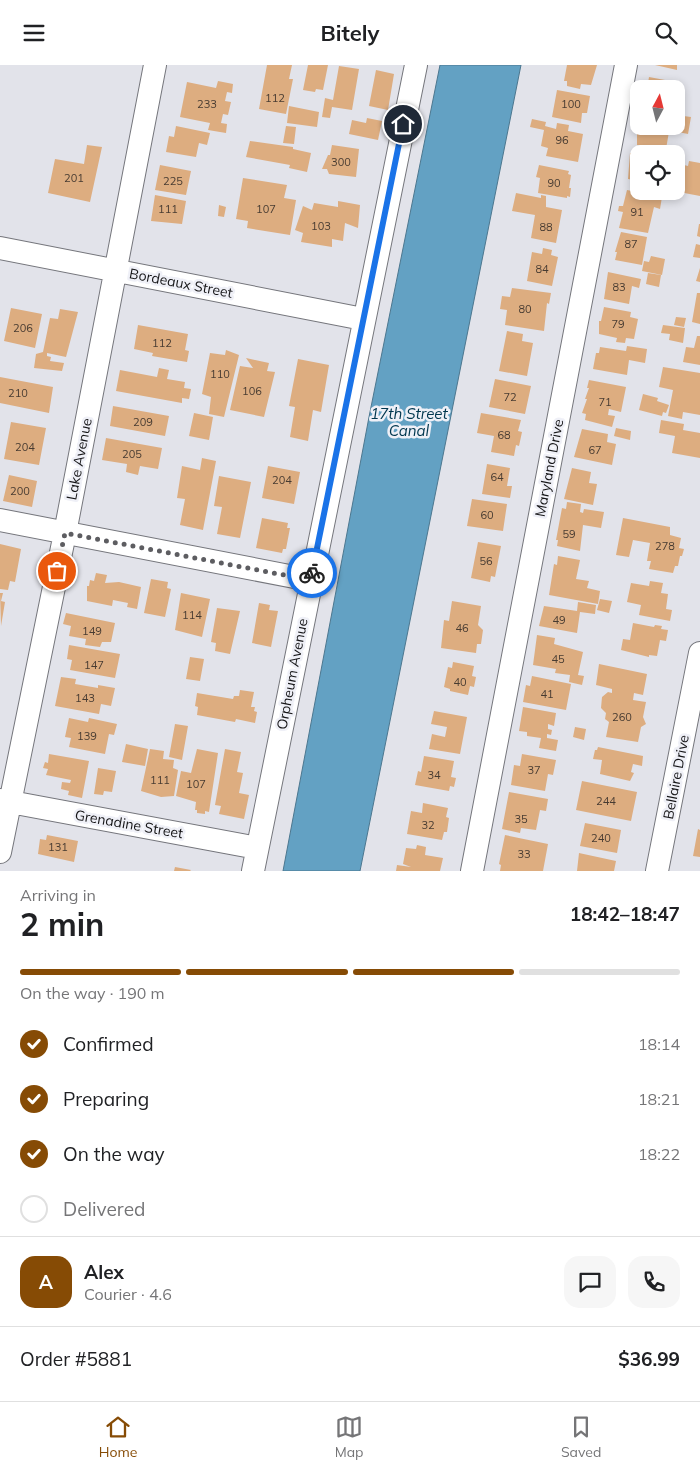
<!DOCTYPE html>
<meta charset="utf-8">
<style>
:root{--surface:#fff;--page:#f6f6f6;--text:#202124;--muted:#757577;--line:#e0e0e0;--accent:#864b05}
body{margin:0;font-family:Mulish,sans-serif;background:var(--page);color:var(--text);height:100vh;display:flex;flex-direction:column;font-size:19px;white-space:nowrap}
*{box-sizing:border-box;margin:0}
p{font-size:16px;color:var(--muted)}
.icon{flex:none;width:28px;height:28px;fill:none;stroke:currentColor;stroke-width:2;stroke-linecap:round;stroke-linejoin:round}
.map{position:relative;height:806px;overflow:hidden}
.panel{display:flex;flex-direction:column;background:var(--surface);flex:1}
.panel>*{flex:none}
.needle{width:32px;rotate:7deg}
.controls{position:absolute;left:630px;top:15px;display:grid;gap:10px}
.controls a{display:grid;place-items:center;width:55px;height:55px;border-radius:10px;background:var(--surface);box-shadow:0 2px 8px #0003;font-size:25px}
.pin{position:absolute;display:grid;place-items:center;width:42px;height:42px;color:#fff;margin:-21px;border:2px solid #fff;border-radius:50%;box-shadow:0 1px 5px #0007}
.courier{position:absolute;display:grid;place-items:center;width:50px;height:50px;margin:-25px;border:4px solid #1a73e8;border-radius:50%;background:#fff;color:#222;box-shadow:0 1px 6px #0007}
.headline em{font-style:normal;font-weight:700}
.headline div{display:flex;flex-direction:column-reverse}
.headline{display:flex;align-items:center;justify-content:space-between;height:85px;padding:0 20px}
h1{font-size:32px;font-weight:700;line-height:38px}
.bar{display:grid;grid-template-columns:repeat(4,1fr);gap:8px 5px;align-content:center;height:60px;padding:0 20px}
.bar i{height:6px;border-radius:4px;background:var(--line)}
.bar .selected{background:var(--accent)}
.bar p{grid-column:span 4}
.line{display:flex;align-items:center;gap:12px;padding:0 20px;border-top:1px solid var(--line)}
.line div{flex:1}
.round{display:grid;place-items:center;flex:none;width:52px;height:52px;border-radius:15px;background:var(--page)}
ol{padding:0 20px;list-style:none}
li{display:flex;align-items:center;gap:15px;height:55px}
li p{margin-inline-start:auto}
li .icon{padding:5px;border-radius:50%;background:var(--accent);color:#fff;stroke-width:4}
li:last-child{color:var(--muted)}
li i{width:28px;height:28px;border:2px solid var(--line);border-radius:50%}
header{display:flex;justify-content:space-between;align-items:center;height:65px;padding:0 20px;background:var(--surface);font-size:22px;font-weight:700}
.tab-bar{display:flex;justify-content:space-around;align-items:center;height:70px;border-top:1px solid var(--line);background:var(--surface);font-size:14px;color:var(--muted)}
.tab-bar a{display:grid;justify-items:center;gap:2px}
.tab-bar .selected{color:var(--accent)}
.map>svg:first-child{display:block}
</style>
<header><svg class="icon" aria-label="menu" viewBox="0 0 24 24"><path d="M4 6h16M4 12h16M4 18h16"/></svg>Bitely<svg class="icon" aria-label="search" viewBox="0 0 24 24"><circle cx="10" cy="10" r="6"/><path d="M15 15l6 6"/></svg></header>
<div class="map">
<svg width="700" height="806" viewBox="0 0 700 806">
<rect width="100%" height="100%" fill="#e2e3ea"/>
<path fill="#63a1c3" stroke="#4c778f" d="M440,0H521L360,806H283L369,352Z"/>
<path fill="#ddad80" d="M267,0H292L289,14H293L286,49L259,44Z
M308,0H328L323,25L316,24L315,27L303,25Z
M567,0H597L591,20L581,19L580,24L567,21V16H564Z
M655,0H677V5Z
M339,1L359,4L352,45L332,42L330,53L322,52L325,33L333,35Z
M376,5L394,9L388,45L369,41Z
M649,12L681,18L677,40L676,24H647Z
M218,16L233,19L232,28L227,27L225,36L231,37L228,50L223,49L221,58L227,59L226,68L208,65L210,58L180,52L187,17L216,23Z
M557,25L590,31L587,48H582L581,58L552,52Z
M289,41L319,47L317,62L287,58Z
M676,50L691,52L688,69L673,66V61H676Z
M367,53L382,56L378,75L349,69L352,55L366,58Z
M532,54L546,57L545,61L556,64L557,58L569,60L568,66L583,69L578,97L546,91L548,83L541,81L544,65L530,62Z
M176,61L210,68L207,80L199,78L196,92L166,87L169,71L174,72Z
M286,61L296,62L294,79L283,78Z
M641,61H670L666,84L637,80V64L640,65Z
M250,76L293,82V84L311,88L307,107L289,103L290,100L246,92Z
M87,80L102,82L90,137L48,128L55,94L84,99Z
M332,80L359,84L356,112L329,109L327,104H322L328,90H330Z
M630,88L639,89V116L628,114Z
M677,89L685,90L683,102L676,101Z
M689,96L700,98V131L679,127L684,100L688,101Z
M160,100L191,106L186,130L155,125Z
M539,100L569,106L568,109L571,110L569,123H571L570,132L567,131V133L538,128L540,113L536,112Z
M243,113L287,120L284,133L296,135L290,170L247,163L248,156L236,154Z
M627,125L662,132L660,144L654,142L648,168L619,163L623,147L618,146L619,141H623Z
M516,128L541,133V130L546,131V142L562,145L556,178L531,173L535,150L512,146Z
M155,130L186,136L182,159L151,156Z
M338,136L360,140L358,163L345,158L343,176L332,174V182L301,177L303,168L295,165L303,141L312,145L314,138L338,142Z
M219,140L226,142L224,152L218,151Z
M699,159H700V172L697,171Z
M621,167L647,172L642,200L615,195L617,187H615Z
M696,179L700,180V193L693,192Z
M543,183L552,185L551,190L558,192L552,221L527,216L532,187L542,189Z
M651,191L665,194L662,210L642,206L644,196L649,197Z
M700,203V217L696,216Z
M608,207L641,214L639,223L632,221L629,239L604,234Z
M648,208L661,210L659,222L646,219Z
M512,223L551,228L549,239L547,238L544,266L505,260L507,245L500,244L502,231L510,232Z
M697,228H700V259L692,257Z
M604,242L631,247L630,252L638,254L634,274L626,273L625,278L616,277L617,273L599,269V256H601Z
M11,243L42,249L35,283L4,276Z
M60,244L78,247L66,292L47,288V291L51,292L50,296L64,298L62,306L34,303L36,289L43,287L50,253L58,254Z
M676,252L686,253L684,262L674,260Z
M138,260L188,269L185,285L189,286L187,297L152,291L153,288L134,284Z
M663,260L685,263L683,278L669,275L670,269L661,268Z
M507,266L523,269L522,276L533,278L527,311L499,306Z
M697,271H700V300L683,297L686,282L694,283Z
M627,281L647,284L645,298L629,295L627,310L593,304L596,288H599L600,282L626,286Z
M226,285L239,290L224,352L209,349L211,332L202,329L210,288L225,290Z
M246,293L269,298L267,306L275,307L264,352L230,345L240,301L253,303Z
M298,294L329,300L321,347L313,345L308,376L290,372L295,342L289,341Z
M663,302L700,308V350L683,347L682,354L668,351L673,325L659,322Z
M159,303L169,305L167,314L185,317L184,323L191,324L189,334L182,333V338L116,326L120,305L157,312Z
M0,312L53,322L49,348L0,338Z
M495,314L531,321L525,349L489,342Z
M589,315L626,322L621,347L609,344L608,350L615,351L612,362L585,355L586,349L582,348L587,334H585L589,323H587Z
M643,329L658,333L657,336L669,340L666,348L663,347L662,351L639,345Z
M113,341L169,351L165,371L110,361Z
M194,348L213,352L209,375L189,371Z
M481,348L521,355L518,366L522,367L519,381L516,380L514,391L491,387L494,371L477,368Z
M661,355L684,359L683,365L700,368V393L672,388L675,371L659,368Z
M11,357L46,363L39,400L4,394Z
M616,363L631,366L630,375L614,371Z
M582,364L608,369L607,377L616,379L612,400L574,392Z
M106,373L162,383L158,404L140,401L138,410L126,407L127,399L102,395Z
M202,393L216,396L203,465L180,460L185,434L177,433L182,401L200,405Z
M487,399L510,403L507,421H512L510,433L482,429Z
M268,401L300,407L294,439L262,433Z
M572,403L591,407L589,418L597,419L593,440L564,434Z
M9,410L37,416L32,442L3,436Z
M219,411L251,417L240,473L217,469L222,442L214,441Z
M472,434L507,439L503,466L467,461Z
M567,437L581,439L580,447L583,448L584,444L604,447L601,463L583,460L580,486L557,481L558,475H556L562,443L566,444Z
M262,453L288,458L287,463H290L286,484H283L282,488L256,483Z
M623,453L670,462V470L681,473L679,483L684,484L682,491H680L678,501H675L673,508L649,504L651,496H647L650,478L633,475L629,492L616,490Z
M478,477L501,481L495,512L491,511L490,517L471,513Z
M0,479L21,484L15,517L10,516L8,525L0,524Z
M558,491L580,495L576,514L589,516L587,523L600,526L598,539L549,530L554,499L557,500Z
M96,508L107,510L105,518L119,517L141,522L137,544L127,542L128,538L113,535L112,541L87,536V521H89L90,515L94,516Z
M151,514L168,517L167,523L171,524L165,552L144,548Z
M650,516L663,518L661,528L668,529L666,544L672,545L670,556L639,550L641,540L627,537L631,518L649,521Z
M0,528H3L1,536L5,537L1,561Z
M181,528L210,534L202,572L175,565Z
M600,534L612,536L609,548L597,545Z
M452,536L481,541L478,560L483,565L481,579H477L476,588L441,583L444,555L449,556Z
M578,537L596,540L595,549L580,547L577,568L539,561L544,541L577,546Z
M259,538L270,540L269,545L278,546L271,582L252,578Z
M217,543L240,546L230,589L215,586L216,578L211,577Z
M66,548L115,558L111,577H102L100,582L85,580L86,574L69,571L71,561L63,559Z
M633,558L654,562L655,560L662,561L661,564L668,565L666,576L660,575L657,591L649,590V592L621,585L623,574L630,575Z
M537,570L555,573L554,579L583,587L578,610L584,611L582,620L569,617L570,610L555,608L556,604L533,600Z
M69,580L120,589L115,613L70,605L72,595L67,594Z
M190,592L204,594L200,616L186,614Z
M453,597L474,601L472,611L476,612L474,622L470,621L468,630L450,626V624L444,622L448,602L452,603Z
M599,599L647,609L643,630L634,628L633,635L646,637L643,652L646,659L641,662L638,677L606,672L609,657L605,654L606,648L601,643L602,632L608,627L612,628V624L596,620Z
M532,611L571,619L566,645L523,637L526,620L530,621Z
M61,612L76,614L75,619L98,623V620L115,623L111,641L101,639L99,649L55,641Z
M240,625L254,627L251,642H255L254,646L257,647L255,658L236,654L235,657L197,650L198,642L195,641L197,628L233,634L234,631H239Z
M523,642L556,648L554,661L548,659V664L552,665L551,670L547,669V673L558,675L556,686L539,683L541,673L527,671V667L519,666Z
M434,646L467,652L460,689L429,684L432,669L445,672L447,662L431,659Z
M69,653L88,657L89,653L117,659L114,670L109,669L105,689L69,682L71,673L65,672Z
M175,659L188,661L182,695L169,692Z
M575,662L586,664L584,675L573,672Z
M126,679L148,684L145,701L122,697Z
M598,682L643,691L642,701L633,699L631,707L634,708L630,716L600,709L602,695L593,694L595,685H597Z
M150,684L164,686L163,694L174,695L173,703L178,705L174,731L161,732L141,726Z
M197,684L218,688L209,747L205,746V749L197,748V745H195L196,737L176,731L181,706L191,708Z
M225,684L241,687L237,707L243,708L239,728L249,730L244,754L219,749L221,741L215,740Z
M49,689L89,696L82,733L68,730L69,726L61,724L62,717L70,718L71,715L46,710L48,704L43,703L45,697L48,698Z
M522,689L556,695L553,710L548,709L545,726L511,720L514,700L520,701Z
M424,691L454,696L451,712L456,713L454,722L450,721L449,726L415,720L418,706L421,707Z
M98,703L116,706L112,727L104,726L103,730L94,729Z
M582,716L637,727L631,756L576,745Z
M509,727L548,734L546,746L540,745L536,765L521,763L520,768L502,764Z
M423,738L448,743L446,752L449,753L447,767H444L442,775L407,769L411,746L422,748Z
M585,758L621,765L617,788L580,781Z
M698,764L700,765V792L693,791Z
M47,770L78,776L74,797L38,789L40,774L46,775Z
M505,770L548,779L543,806H500L501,800L499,799Z
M417,780L426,782L425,790L443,793L440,806H396L397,800L411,802L403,799L406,783L416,784Z
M579,788L616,796L614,806H577Z
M175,802L191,805L190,806H174Z"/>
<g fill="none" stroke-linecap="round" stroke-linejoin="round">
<g stroke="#75767c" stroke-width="24">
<path id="minor" d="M0,183L363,254
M0,455L310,515
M0,735L257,783
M0,787L65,468L155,0
M253,806L416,0
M472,806L626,0
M657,806L700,588"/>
</g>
<use href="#minor" stroke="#fff" stroke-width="22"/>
</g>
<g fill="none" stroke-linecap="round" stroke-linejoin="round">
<path stroke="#5d5d61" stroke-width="5" stroke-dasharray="0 9" d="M57,506L65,468L310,515L312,508"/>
<path stroke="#1a73e8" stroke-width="6" d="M312,508L403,59"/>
</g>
<g text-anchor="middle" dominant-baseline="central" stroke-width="5" stroke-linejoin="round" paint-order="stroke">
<g font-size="11" fill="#473b31">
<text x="275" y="33">112</text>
<text x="207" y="39">233</text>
<text x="571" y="39">100</text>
<text x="562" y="75">96</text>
<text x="341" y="97">300</text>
<text x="74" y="113">201</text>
<text x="173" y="116">225</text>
<text x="554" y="118">90</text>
<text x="168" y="144">111</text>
<text x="266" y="144">107</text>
<text x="637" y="147">91</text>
<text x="321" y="161">103</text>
<text x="546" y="162">88</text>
<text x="631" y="179">87</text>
<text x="542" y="204">84</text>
<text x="619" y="222">83</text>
<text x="525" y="244">80</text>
<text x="618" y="259">79</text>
<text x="23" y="263">206</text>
<text x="162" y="278">112</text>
<text x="220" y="309">110</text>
<text x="252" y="326">106</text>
<text x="18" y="328">210</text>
<text x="510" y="332">72</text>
<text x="605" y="337">71</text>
<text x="143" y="357">209</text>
<text x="504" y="370">68</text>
<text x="25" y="382">204</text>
<text x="595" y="385">67</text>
<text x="132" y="389">205</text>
<text x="497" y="412">64</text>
<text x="282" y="415">204</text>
<text x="20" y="426">200</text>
<text x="487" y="450">60</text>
<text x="569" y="469">59</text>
<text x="665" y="481">278</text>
<text x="486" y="496">56</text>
<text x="192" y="550">114</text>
<text x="559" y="555">49</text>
<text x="462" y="563">46</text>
<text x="92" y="566">149</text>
<text x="558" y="594">45</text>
<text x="94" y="600">147</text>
<text x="460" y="617">40</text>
<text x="547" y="629">41</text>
<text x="85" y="633">143</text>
<text x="622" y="652">260</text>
<text x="87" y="671">139</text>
<text x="534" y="705">37</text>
<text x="434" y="710">34</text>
<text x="160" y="715">111</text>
<text x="196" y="719">107</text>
<text x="606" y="736">244</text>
<text x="521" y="754">35</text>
<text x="428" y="760">32</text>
<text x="601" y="773">240</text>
<text x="58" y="782">131</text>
<text x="524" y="789">33</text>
</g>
<g font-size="14" fill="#151517" stroke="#eff0f7">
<text transform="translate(181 218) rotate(11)">Bordeaux Street</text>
<text transform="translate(79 394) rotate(-79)">Lake Avenue</text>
<text transform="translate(549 403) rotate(-79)">Maryland Drive</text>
<text transform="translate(292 609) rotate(-79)">Orpheum Avenue</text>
<text transform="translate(676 712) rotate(-79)">Bellaire Drive</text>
<text transform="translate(129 759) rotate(10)">Grenadine Street</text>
</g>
<g font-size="15" font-style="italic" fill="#00364e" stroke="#eff0f7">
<text x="409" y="348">17th Street<tspan x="409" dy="17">Canal</tspan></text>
</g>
</g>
</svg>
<div class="controls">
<a><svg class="needle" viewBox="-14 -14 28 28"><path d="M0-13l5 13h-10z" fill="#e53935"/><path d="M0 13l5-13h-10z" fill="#757577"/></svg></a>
<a><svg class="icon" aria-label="locate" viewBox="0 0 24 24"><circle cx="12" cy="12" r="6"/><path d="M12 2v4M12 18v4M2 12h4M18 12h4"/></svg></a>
</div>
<div class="pin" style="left:57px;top:506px;background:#ea580c"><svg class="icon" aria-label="bag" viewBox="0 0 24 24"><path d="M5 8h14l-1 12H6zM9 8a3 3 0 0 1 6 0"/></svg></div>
<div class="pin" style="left:403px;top:59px;background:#1f2937"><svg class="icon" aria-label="home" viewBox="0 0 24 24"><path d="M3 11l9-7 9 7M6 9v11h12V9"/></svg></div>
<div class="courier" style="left:312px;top:508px"><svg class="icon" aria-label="bike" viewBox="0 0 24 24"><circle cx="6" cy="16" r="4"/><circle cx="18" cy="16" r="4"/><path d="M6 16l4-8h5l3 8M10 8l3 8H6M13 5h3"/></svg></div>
</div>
<section class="panel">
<div class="headline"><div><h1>2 min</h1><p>Arriving in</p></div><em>18:42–18:47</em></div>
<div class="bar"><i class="selected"></i><i class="selected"></i><i class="selected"></i><i></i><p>On the way · 190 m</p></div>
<ol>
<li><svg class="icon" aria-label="check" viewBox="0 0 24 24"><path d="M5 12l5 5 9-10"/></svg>Confirmed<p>18:14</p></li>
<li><svg class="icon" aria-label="check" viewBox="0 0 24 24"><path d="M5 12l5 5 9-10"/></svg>Preparing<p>18:21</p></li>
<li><svg class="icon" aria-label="check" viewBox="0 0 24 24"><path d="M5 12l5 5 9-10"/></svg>On the way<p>18:22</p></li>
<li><i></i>Delivered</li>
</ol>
<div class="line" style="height:90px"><b class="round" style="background:var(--accent);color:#fff">A</b><div><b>Alex</b><p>Courier · 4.6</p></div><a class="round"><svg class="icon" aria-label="chat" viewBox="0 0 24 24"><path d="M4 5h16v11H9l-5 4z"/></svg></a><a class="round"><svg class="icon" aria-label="phone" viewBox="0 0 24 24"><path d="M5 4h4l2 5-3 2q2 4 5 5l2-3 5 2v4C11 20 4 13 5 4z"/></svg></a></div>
<div class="line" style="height:65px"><div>Order #5881</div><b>$36.99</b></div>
</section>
<nav class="tab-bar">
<a class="selected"><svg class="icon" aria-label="home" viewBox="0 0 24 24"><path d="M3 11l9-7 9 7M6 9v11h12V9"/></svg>Home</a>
<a><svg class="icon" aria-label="map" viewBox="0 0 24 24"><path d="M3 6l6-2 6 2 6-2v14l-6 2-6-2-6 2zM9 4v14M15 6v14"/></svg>Map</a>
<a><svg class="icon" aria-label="saved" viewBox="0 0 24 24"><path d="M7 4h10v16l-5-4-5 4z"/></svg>Saved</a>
</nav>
